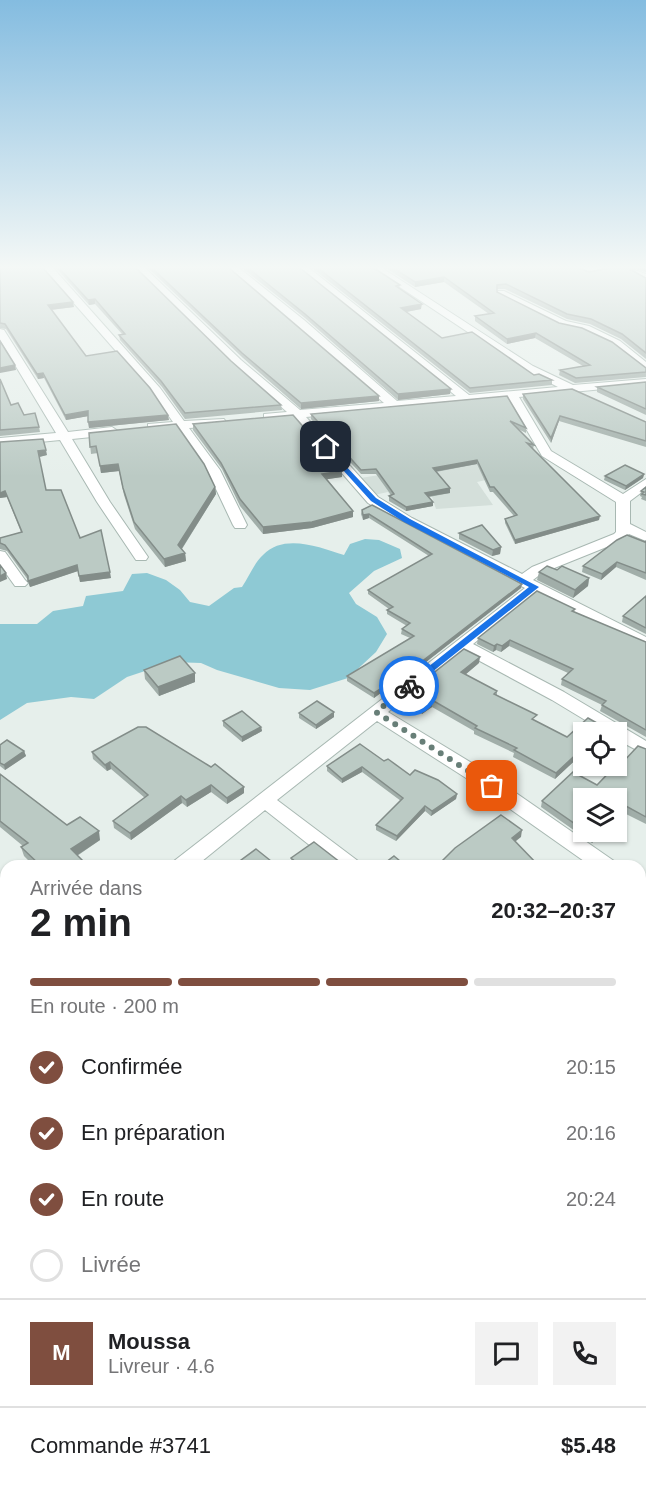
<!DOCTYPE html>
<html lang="fr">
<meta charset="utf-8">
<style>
:root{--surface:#fff;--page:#f2f2f2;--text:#202124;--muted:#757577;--line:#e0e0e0;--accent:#7f4e3f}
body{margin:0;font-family:Helvetica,sans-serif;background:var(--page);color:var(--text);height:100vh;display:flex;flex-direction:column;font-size:22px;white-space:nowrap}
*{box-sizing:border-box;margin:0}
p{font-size:20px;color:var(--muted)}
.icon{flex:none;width:33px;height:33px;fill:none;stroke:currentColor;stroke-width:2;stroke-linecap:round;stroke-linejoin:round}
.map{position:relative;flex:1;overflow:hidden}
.details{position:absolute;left:0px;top:860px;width:646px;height:638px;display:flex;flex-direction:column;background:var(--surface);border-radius:18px 18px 0 0;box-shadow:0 2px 4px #0004}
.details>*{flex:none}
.buttons{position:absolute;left:573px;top:722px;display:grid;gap:12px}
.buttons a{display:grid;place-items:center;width:54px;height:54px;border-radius:0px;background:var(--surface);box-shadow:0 2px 4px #0004;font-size:30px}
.pin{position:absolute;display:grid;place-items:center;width:51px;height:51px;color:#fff;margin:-26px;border-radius:12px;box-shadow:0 3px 9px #0006}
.courier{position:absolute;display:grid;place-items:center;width:60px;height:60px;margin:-30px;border:4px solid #1a73e8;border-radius:50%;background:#fff;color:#222;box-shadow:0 2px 8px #0007}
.headline em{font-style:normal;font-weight:600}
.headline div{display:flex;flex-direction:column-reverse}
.headline{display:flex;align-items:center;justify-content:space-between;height:102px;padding:0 30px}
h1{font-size:39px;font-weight:600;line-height:45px}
.bar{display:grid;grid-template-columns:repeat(4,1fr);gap:9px 6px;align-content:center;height:72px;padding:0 30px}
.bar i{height:8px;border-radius:4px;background:var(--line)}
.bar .on{background:var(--accent)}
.bar p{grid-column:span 4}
.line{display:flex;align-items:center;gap:15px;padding:0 30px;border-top:2px solid var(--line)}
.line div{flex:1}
.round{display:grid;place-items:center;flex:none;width:63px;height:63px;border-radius:0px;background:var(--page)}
ol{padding:0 30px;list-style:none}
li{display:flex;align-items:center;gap:18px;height:66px}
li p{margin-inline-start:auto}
li .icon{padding:6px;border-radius:50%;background:var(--accent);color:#fff;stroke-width:4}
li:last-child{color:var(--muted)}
li i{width:33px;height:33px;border:3px solid var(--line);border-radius:50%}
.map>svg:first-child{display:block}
</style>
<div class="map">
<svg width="646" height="1496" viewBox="0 0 646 1496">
<rect width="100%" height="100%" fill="#e6efeb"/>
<path fill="#d4dfda" d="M469,442L503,476L477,482L493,505L436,509L432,497L393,500L388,492L369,496L354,479L399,472Z"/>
<path fill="#8ec9d4" d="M365,539L379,540L400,549L402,558L374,571L349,593L356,604L377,617L387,634L376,652L348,678L310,690L279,688L217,670L201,663L172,662L127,677L94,699L71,697L27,703L0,720V624H37L53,611L83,606L86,596L123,591L132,574L147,573L166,580L180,590L190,602L209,606L234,588L242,587C249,577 254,563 263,555C284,533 319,547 344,555L350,544Z"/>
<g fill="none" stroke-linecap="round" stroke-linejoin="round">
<g stroke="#a8b8b2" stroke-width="2">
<path id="minor" d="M43,268H53L160,388L184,421L224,419L226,422L220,426L189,428L220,470L247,525L245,528H235L233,525L207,470L177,429L148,430V424L173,422L152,392Z
M135,268H145L241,360L300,410L384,403L228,268H239L304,320L397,401L456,396L298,268H309L469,395L558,387L525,370L371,268H382L533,366L573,385L646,379V385L519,397L551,451L623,494L646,479V489L630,501V524L646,532V541L629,534L624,540L542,573L533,580L646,637V648L536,594L473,644L564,692L646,741V755L616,739V732H605L552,700L463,652L388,712L480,768L614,861L617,866H591L466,778L377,721L277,800L358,861L361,866H336L265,810L196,866H171L174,861L525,588L402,524L368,503L294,418L264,420V414L287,412L233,364ZM508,398L542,456L616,502V532L614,534L532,567L522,574L412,518L378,497L306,417Z
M637,271L646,274V281L632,274Z
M498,291H504L566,321L589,326L620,341L646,362V371L612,345L582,331L559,326L498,295Z
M0,329L4,330L68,432L112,427L118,431L112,435L72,439L110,502L148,557L146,560H136L97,502L60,440L0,446V438L56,433L0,340Z
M0,551L5,552L25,580L28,583L25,586H15L0,565Z
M640,881L646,883V901L640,899Z
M646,928V952L640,954V930Z
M6,996V1019L0,1021V998Z
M640,1102L646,1104V1128L640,1126Z
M640,1344L646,1346V1378L640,1375Z
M195,1491H229L227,1496H193Z
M486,1491H521L523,1496H488Z"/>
</g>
<use href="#minor" fill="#fff" fill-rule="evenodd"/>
</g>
<path fill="#a1aea9" d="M0,268L74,307L51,310L86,356L169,420L89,428L88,416L66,420L44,378L38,379L6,329L0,328Z
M56,268H136L231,361L281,405L282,410L185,419L162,387L120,340L119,335L122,334L95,304L89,305Z
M148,268H229L379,401L301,409L243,358Z
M242,268H300L450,394L398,400L305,318Z
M312,268H374L400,285L399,288L421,309L406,312L442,338L534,375L552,380V385L470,393Z
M386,268H540L589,272L610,268H646V272L636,269L633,272L646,278V359L621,339L590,324L567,319L505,289H497V292L646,368V377L575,383L559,375L560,370L583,366L535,338L507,344L475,321V316L489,314L444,282L415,287Z
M0,379L11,405L39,427L40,432L0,436Z
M646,382V415L597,392V387Z
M523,394L646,422V447L559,421L551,443L523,399Z
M507,396L526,428V433L518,429L534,445L533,449L599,520L515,544L505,523V519L514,516L493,492H490L477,464L436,472L450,488V493L429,497L433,506L406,511L389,501V496L391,495L376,474H361L311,419V414Z
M193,424L342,477L327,479L353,511V517L312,528L263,534L240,506L222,469L193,430Z
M89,433L215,487L216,494L182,549L185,553L186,561L165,567L135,529L124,495L119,471L101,473L98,453L91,454Z
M0,442L47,455L39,457L46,490L111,578L80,582L78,571L30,587L28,580L7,551L0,549V538L21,532L7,497L0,498Z
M644,474L643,478L625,490L604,480L605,476Z
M646,487V501L641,499L642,497L640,496L641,491Z
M362,510L521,588L385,694L382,692L374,698L347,681V676L410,638L401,634L402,629L407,626L387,614V610L389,609L368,594V590L429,556L369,518L363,520L361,514Z
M459,533L501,547L500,554L492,556L459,539Z
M646,541V580L616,567L601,580L582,572L583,566Z
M557,570L589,578L588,586L573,598L537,580L539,572Z
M646,596V634L622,622L623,616Z
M575,609L574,612L646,642V737L600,711L602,705L561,685L562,679L568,673L509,646L501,652L496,650L493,652L477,644L478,638Z
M479,663L465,675L497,691V695L536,721L567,737L584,732V752L555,779L513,757L514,753L474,734V731L432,707L422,714L402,704L403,697Z
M144,670L195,673V682L159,696L145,679Z
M334,712V717L316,729L299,718V713Z
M223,721L261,727L262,731L242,742L223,726Z
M0,745L24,751L26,756L5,770L0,766Z
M646,749V824L622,812L584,798V831H603L592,843L541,807L542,801L597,785L624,761Z
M92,752L244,787V793L227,804L211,792L187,807L182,803L131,840L114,828L113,821L145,798L111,769L107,771L93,759Z
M384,761L410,775L457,794L456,799L431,816L425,811L396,841L376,830V825L401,801L362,772L342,783L327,771V766Z
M0,774L67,825L100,840L77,856L88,866H34L24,856L21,847L23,846L0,827Z
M291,858L345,866H292Z
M0,1023L5,1076L0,1071Z
M0,1079L6,1081V1221L0,1213V1132L3,1130L0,1126Z
M640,1224L646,1228V1327L642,1334L640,1332Z
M601,1491H640L646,1496H605Z"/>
<path fill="#838d89" d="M444,277V282L415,287V282Z
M95,299V304L89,305L88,300Z
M73,302L74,307L49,310L48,305Z
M422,304L421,309L401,313V308Z
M536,333L535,338L507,344V339Z
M15,365L16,370L0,373V368Z
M43,373L44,378L38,379L37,374Z
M451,389L450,394L398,400V394Z
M379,396V401L301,409V403Z
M88,411L89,416L66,420L65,415Z
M168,415L169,420L89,428L88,422Z
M560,416L559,421L551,443V438Z
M46,450L47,455L39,457L38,451Z
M477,460V464L433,472V468Z
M118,464L119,471L101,473L100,466Z
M342,471V477L322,480V474Z
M644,474L643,478L625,490L626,486Z
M215,487L216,494L179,553L178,545Z
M450,488V493L425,497V493Z
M5,491L7,497L0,498V493Z
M433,502V506L406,511V507Z
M353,511V517L312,528L263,534V527Z
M369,514V518L363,520V515Z
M600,516L599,520L515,544V540Z
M501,547L500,554L492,556L493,550Z
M185,553L186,561L165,567L164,559Z
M617,562L616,567L601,580L602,574Z
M77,565L78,571L30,587L28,581Z
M110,572L111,578L80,582L79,576Z
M6,573L7,579L0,582V576Z
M589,578L588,586L573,598L575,590Z
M522,584L521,588L385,694V690Z
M510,640L509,646L501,652L502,646Z
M497,644L496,650L493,652L494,646Z
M480,657L479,663L460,679L461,672Z
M195,673V682L159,696L158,687Z
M382,688V692L374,698V693Z
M432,700V707L422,714V708Z
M334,712V717L316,729V725Z
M261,727L262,731L242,742V737Z
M584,747V752L555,779L556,773Z
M24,751L26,756L5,770L4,765Z
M110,762L111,769L107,771L105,765Z
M362,767V772L342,783V779Z
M211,785V792L187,807L186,800Z
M244,787V793L227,804V798Z
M457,794L456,799L431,816L432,811Z
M181,796L182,803L131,840L130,833Z
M624,805L622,812L616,817V813Z
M425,806V811L396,841L397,836Z
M522,830L521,837L511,845L512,838Z
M99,831L100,840L73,858L71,849Z
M599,831H603L592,843L594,837Z
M646,1031V1036L640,1040L642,1034Z
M6,1064V1075L5,1076L1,1068Z
M114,1491H129L124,1496H109Z"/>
<path fill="#bbcac4" stroke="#838d89" stroke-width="1.5" d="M0,268H43L73,302L48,305L86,356L117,351L150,388L168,415L88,422V411L65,415L43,373L37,374L5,324L0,323Z
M59,268H136L231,361L281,405L185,413L161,381L119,335L125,334L95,299L88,300Z
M152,268H229L379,396L301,403L242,353Z
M248,268H300L451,389L398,394L305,314Z
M318,268H374L400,285L396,286L422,304L401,308L442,338L472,332L534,375L539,374L552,380L470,388Z
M393,268H579L589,272L610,268H633L631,270L646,278V353L622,334L591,319L567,314L506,284L497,285V292L559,323L582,328L612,342L646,368V372L576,378L560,370L590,365L536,333L507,339L475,316L494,313L444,277L415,282Z
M0,341L15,365L0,368Z
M0,379L11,405L18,403L24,415L35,413L39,427L0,430Z
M646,382V409L597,387Z
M572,389L646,422V441L560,416L551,438L523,394Z
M507,396L526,428L510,421L534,445L527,443L600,516L515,540L505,519L517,515L494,487H490L477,460L433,468L450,488L425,493L433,502L406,507L389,496L394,494L376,469L361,470L311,414Z
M293,415L342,471L322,474L353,511L312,522L263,527L240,499L221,463L193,424Z
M176,424L204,464L215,487L178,545L185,553L164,559L134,522L123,488L118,464L100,466L96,446L90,447L89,433Z
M43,439L46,450L38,451L46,490H61L80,538L101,530L110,572L79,576L77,565L28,581V576L5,545L0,543V538L22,532L5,491L0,493V442Z
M625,465L644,474L626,486L605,476Z
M646,487V495L642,494L644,492L641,491Z
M372,505L522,584L385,690L382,688L374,693L347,676L414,636L402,629L410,623L387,610L393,607L368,590L432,554L369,514L363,515L362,510Z
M482,525L501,547L493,550L459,533Z
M627,535L645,542L646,541V573L617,562L602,574L583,566L617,540Z
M0,565L6,573L0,576Z
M547,566L557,570L562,566L589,578L575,590L539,572Z
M537,591L575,609L572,611L646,642V730L602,705L606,701L562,679L573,669L510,640L502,646L497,644L494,646L478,638Z
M646,596V628L623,616Z
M464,649L480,657L461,672L497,691L494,694L537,715L532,719L567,737L588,718L604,727L599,732H584V747L556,773L514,750L517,748L475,728L477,726L432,700L422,708L403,697Z
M180,656L195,673L158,687L144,670Z
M317,701L334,712L316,725L299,713Z
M242,711L261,727L242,737L223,721Z
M138,727H146L211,767L215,764L244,787L227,798L211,785L186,800L181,796L130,833L113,821L148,795L110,762L105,765L92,752Z
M7,740L24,751L4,765L0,763V745Z
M360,744L384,761L388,759L410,775L415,770L438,780L457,794L432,811L425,806L397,836L376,825L403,798L362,767L342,779L327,766Z
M638,746L646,749V817L624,805L616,813V798H584V830L542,801L573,772L597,785L621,760L624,761Z
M0,774L67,825L80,817L99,831L71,849L88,866H41L21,847L28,843L0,821Z
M501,815L522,830L512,838L539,866H437L455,848Z
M585,831H599L594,837Z
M314,842L345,866H301L291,858Z
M256,849L276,865L274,866H233Z
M394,856L406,866H381Z
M129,861L137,866H123Z
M642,991L646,994V1031L642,1034L640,1033V992Z
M1,1022L6,1028V1064L1,1068L0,1066V1023Z
M3,1077L6,1081V1217L0,1210V1132L6,1128L0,1121V1079Z
M645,1132L646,1133V1165L640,1172V1138Z
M640,1224L646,1228L645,1238L646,1239V1326L645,1328L640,1324Z
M640,1434L646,1439V1496H607L609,1491H640Z
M69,1491H114L109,1496H73Z
M469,1491H476L480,1496H465Z"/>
<linearGradient id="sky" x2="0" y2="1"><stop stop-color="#84bce0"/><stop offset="0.56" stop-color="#f4f8f6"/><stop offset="1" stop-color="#f4f8f6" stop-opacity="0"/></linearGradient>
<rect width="646" height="477" fill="url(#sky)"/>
<path fill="#1a73e8" d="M326,445L376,498L410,519L539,587L412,688L404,686L529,587L404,522L371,501L323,448Z"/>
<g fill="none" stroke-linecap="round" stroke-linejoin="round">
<path stroke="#687f78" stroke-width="6" stroke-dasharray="0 10.8" d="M409,686L376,712L492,786"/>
</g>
</svg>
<div class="buttons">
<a><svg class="icon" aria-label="locate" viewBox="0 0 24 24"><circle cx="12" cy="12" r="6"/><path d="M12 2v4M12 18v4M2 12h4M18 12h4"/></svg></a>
<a><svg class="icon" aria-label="layers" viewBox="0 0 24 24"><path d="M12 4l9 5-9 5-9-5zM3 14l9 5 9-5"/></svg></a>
</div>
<div class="pin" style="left:492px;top:786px;background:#ea580c"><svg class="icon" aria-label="bag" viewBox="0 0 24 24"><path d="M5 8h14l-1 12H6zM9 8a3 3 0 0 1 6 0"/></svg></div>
<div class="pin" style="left:326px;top:447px;background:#1f2937"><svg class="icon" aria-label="home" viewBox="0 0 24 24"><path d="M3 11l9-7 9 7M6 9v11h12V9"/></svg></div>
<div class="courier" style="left:409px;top:686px"><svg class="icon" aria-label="bike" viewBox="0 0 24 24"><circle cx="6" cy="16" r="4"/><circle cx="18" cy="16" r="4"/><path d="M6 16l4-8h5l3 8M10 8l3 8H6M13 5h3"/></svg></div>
<section class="details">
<div class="headline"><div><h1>2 min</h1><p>Arrivée dans</p></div><em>20:32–20:37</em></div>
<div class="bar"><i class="on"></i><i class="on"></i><i class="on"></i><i></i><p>En route · 200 m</p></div>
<ol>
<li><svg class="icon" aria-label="check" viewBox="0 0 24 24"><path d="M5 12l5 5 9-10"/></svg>Confirmée<p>20:15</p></li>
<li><svg class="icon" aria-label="check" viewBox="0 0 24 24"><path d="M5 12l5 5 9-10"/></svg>En préparation<p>20:16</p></li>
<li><svg class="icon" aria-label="check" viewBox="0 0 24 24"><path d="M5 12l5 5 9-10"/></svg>En route<p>20:24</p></li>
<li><i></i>Livrée</li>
</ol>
<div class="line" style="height:108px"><b class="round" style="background:var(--accent);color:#fff">M</b><div><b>Moussa</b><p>Livreur · 4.6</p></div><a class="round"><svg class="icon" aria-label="chat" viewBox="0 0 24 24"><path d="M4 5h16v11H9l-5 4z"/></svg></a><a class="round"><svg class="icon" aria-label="phone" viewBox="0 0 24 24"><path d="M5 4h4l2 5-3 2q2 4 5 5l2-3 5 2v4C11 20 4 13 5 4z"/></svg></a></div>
<div class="line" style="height:78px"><div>Commande #3741</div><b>$5.48</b></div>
</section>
</div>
